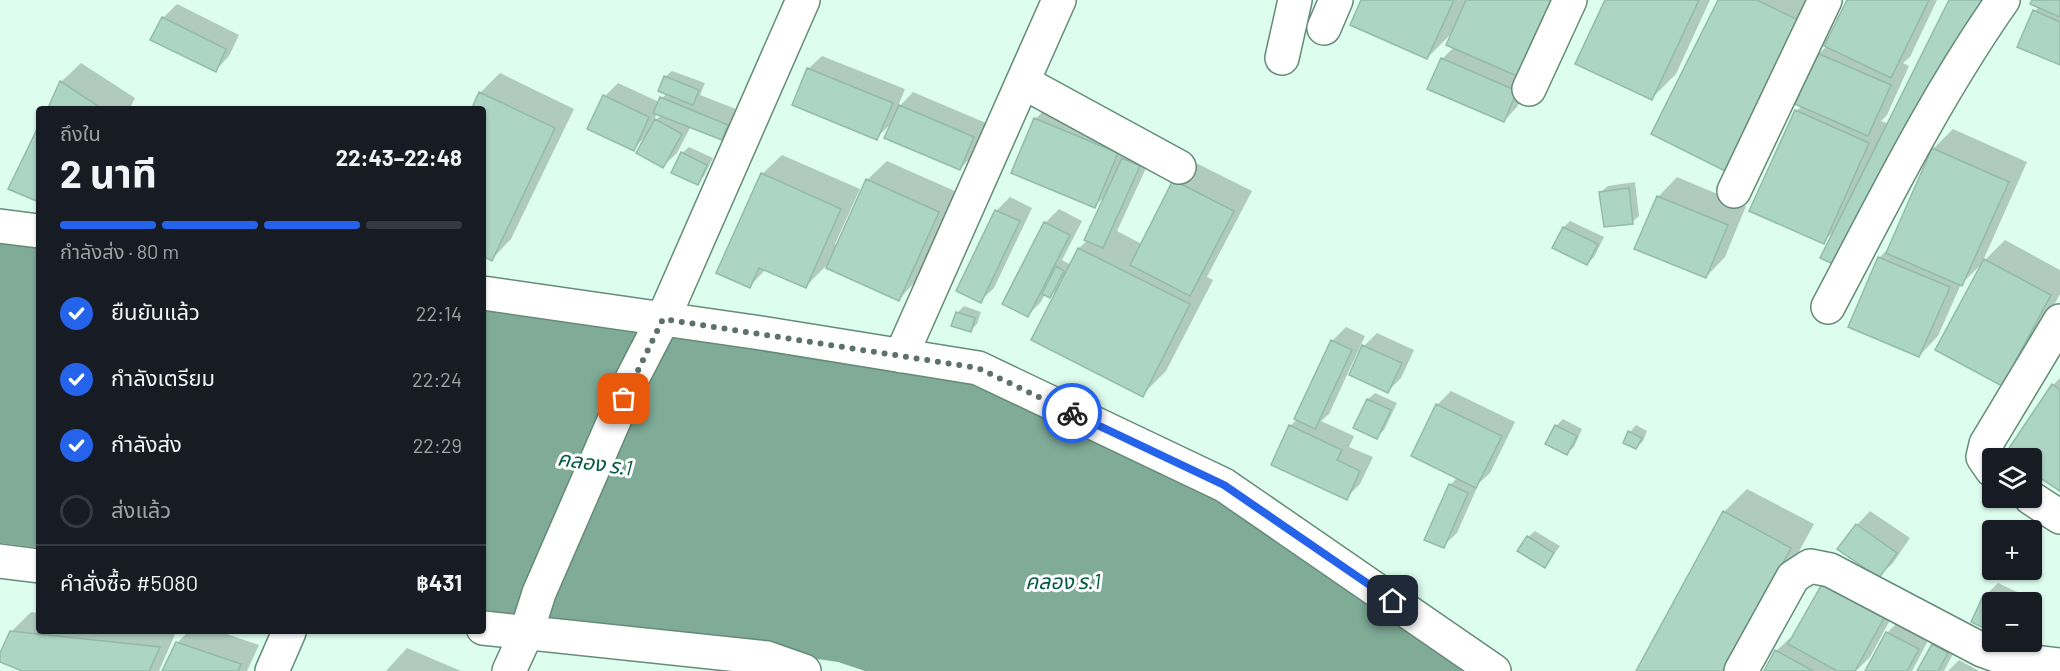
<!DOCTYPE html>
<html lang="th">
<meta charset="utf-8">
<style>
:root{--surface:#171b24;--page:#242831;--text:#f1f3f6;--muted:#9ea1a6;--line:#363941;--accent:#2563eb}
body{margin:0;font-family:Barlow,"Noto Sans Thai",sans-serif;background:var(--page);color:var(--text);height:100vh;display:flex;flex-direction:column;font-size:22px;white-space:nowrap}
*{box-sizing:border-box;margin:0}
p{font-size:20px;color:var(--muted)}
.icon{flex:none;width:33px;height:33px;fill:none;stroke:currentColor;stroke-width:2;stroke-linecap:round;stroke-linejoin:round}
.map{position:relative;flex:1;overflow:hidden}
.sheet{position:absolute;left:36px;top:106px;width:450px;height:528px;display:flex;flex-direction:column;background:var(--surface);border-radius:6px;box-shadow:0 2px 4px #0004}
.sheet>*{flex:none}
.controls{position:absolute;left:1982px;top:448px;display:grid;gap:12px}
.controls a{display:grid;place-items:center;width:60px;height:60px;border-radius:6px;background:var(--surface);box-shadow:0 2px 4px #0004;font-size:30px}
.pin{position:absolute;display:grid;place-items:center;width:51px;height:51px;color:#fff;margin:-26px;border-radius:12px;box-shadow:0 3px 9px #0006}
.courier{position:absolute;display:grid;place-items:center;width:60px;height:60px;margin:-30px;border:4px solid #2563eb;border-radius:50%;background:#fff;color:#222;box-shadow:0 2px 8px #0007}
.headline em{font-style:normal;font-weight:700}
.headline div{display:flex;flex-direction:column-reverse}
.headline{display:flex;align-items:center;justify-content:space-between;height:102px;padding:0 24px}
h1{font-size:39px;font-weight:700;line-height:45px}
.bar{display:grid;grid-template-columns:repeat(4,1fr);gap:9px 6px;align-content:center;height:72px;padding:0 24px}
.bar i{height:8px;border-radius:4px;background:var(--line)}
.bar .selected{background:var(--accent)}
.bar p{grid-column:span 4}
.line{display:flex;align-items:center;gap:15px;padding:0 24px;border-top:2px solid var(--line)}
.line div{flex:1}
ol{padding:0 24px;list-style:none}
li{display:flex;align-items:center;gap:18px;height:66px}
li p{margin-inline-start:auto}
li .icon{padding:6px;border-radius:50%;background:var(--accent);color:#fff;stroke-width:4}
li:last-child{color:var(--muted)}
li i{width:33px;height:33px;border:3px solid var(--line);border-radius:50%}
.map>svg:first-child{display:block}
</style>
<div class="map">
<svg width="2060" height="671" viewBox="0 0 2060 671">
<rect width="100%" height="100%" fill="#ddfdee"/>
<path fill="#7fab97" d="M0,232L39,238V548L0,543Z
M483,302L962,375L1220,493L1474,671H865L838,662L483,611Z"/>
<path fill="#0003" fill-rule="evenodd" d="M1363,0H1572L1530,78L1517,107L1504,121L1442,59L1454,47V31L1427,58Z
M1606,0H1710L1676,74L1652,98Z
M1719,0H1821L1749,145L1725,169Z
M1848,0H1937L1910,57L1903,63L1909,66L1887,115L1881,121L1889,124L1951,0H1999L1863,224L1854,244L1834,263L1822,257L1835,230L1823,242L1751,211L1796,111L1802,106L1797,104L1818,54L1827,46Z
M2033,0H2060V64L2035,11L2039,7Z
M177,4L239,35L229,56L216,70L163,18Z
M822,56L905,89L897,109L913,92L986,123L973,155L960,169L893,122L876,138L808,69Z
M81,63L135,98L129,110H48L61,82Z
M672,71L705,83L700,95L741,111L736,125L722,139L691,126L677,153L663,166L646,136L633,149L605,96L618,83L659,102L667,93L665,77ZM657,113L661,115L653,123Z
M500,73L574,109L511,239L492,259L483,254V110L480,93Z
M1055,100L1153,153L1117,231L1142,244L1175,181L1194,162L1252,191L1207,277L1213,280L1166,371L1142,395L1059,288L1050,296L1045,294L1041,302L1028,315L1045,223L1059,209L1082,221L1062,260L1071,265L1079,248L1088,240L1106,195L1095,206L1035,119Z
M1953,129L2027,162L1982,263L2005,240L2060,270V294L2021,365L2002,384L1983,263L1961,284L1938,336L1919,356L1879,258L1889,248L1933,149Z
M689,147L713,158L704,176L697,183L682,153Z
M782,155L860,189L835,244L838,245L867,180L887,161L957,192L918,279L899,299L826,266L806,286L766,269L750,286L762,174Z
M1677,177L1746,206L1725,257L1706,277L1658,197Z
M1635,182L1639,216L1632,222L1601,192L1608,186Z
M1010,197L1032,208L994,288L980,301L996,211Z
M1570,221L1604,237L1594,257L1587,264L1564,227Z
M964,306L981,312L977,324L970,331L957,313Z
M1346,327L1365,336L1329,414L1321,421L1354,436L1349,447L1373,457L1360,484L1346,498L1290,426L1297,419L1332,341Z
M1377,333L1414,350L1401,378L1388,391L1364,346Z
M2060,378V489L2031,470V459H2014L2053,385Z
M1451,391L1515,422L1490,473L1479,483L1457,533L1443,546L1450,485L1458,477L1413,455L1438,404Z
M1375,393L1397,403L1384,430L1377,437L1355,427L1368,399Z
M1563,419L1582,429L1574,447L1567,453L1556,426Z
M1636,425L1647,431L1643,441L1636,448L1630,432Z
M1747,489L1814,524L1734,671H1637L1724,512Z
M1870,511L1910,538L1893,563L1879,576L1857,525Z
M1535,531L1560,546L1545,566L1528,537Z
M1998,583L2032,599L2030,603H1992V630L1984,597Z
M1823,585L1902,598L1870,657L1856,671H1766L1776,651L1790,638L1793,639Z
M31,612L39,613V632H176L159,671H26L0,660V657L12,631Z
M1901,619L1931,635L1912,671H1867L1888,632Z
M1947,631L1961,639L1944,671H1919L1933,645Z
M188,632H221L259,645L247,671H164L177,643Z
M407,648L461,671H386Z
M1959,660L1979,671H1948Z"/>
<path fill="#add5c3" stroke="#93bba9" stroke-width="1.5" d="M1361,0H1454L1427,59L1350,25Z
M1466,0H1559L1524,79L1446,45Z
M1605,0H1699L1652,100L1575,64Z
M1718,0H1757L1800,21L1725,171L1651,134Z
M1847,0H1929L1891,78L1824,46Z
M1949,0H1993L1835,265L1820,258Z
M2032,0H2060V17L2030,4Z
M2033,10L2060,22V65L2017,47Z
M162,17L226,49L216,72L150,40Z
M1817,53L1891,85L1868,136L1795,104Z
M1441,58L1517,91L1504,122L1427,89Z
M807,68L893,103L877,140L792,105Z
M664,76L699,90L693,105L658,91Z
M60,81L104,110H47Z
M479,92L555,128L492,261L483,256V110H471Z
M603,95L649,117L634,151L587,129Z
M660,97L728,125L722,140L653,113Z
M899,105L974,137L960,170L884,138Z
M1795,110L1869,143L1824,244L1749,211Z
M1034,118L1118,153L1095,208L1011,173Z
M655,119L682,134L663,168L636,153Z
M39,125V202L8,189Z
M1932,148L2009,182L1962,286L1886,253Z
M681,152L707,165L698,185L671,173Z
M1122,158L1140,166L1103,248L1084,240Z
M761,173L841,209L806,288L759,268L750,288L716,273Z
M866,179L939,212L899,301L826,268Z
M1173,180L1234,211L1190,296L1130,265Z
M1629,188L1633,224L1604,227L1599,192Z
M1657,196L1728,225L1706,278L1634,249Z
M995,210L1020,221L981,303L956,291Z
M1044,222L1070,235L1028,317L1002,304Z
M1563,227L1598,244L1587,265L1552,248Z
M1078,248L1190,304L1143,397L1031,340Z
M1878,257L1950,287L1919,357L1848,327Z
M1984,259L2051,295L2002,386L1935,350Z
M1056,266L1064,271L1050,298L1042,294Z
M956,312L975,318L971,332L951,326Z
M1331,340L1352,350L1315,429L1294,419Z
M1362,345L1402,363L1388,393L1349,375Z
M2052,384L2060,390V491L2031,472V459H2012L2005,454Z
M1367,399L1391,410L1377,439L1353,428Z
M1436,404L1502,436L1476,488L1411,456Z
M1289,425L1342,450L1337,460L1360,471L1347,500L1271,465Z
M1555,425L1577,436L1567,455L1545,444Z
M1628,431L1642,438L1636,449L1623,443Z
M1449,484L1468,493L1444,548L1424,540Z
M1723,511L1791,548L1724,671H1636Z
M1856,524L1897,553L1879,578L1837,549Z
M1527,536L1554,553L1545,568L1517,551Z
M1822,584L1884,618L1855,671H1837L1788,644Z
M1983,596L1998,603H1992V632L1971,622Z
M10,631L160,647L149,671H22L0,662V653Z
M1886,632L1919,649L1907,671H1865Z
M176,642L241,664L238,671H162Z
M1932,644L1948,653L1938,671H1917Z
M1775,650L1813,671H1764Z"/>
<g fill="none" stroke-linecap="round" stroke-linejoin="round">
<g stroke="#658b7a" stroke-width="36">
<path id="minor" d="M1324,28L1336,0
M1282,58L1295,0
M1023,82L1179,167
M1529,89L1570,0
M1734,191L1825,0
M0,226L39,231
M483,293L761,333L978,368L1224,485L1494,671
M1828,307C1883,203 1935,97 2003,0
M901,356L1059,0
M1992,470L1983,457L1986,444L2060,321
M2031,498L2060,517
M0,561L39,566
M483,628L767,658L804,671
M272,671L289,632
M509,671L526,634L539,593L633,377L663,319L803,0
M1741,671L1793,577L1810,566L1830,570L1982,650L2007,659L2060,665"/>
</g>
<use href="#minor" stroke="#fff" stroke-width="33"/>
</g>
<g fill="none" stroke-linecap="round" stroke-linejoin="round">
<path stroke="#5c7167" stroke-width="6" stroke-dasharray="0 10.8" d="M624,399L663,319L978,368L1072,413"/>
<path stroke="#2563eb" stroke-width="8" d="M1072,413L1224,485L1393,601"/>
</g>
<g text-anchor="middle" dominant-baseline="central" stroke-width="6" stroke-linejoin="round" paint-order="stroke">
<g font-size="21" font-style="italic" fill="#025b41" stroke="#fff">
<text transform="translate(595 462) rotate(8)">คลอง ร.1</text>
<text x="1063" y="580">คลอง ร.1</text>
</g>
</g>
</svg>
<div class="controls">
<a><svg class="icon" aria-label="layers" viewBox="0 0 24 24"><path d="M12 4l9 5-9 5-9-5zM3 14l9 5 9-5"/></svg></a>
<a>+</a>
<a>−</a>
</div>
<div class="pin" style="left:624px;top:399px;background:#ea580c"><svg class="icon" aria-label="bag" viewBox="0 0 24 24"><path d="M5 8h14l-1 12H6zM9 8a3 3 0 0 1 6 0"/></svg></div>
<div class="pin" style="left:1393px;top:601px;background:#1f2937"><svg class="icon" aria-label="home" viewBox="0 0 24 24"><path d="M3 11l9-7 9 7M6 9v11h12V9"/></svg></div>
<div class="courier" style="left:1072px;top:413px"><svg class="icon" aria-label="bike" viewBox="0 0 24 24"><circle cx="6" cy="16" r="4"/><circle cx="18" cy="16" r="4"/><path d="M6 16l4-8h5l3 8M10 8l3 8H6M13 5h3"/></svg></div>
<section class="sheet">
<div class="headline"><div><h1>2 นาที</h1><p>ถึงใน</p></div><em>22:43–22:48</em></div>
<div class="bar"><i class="selected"></i><i class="selected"></i><i class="selected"></i><i></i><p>กำลังส่ง · 80 m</p></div>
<ol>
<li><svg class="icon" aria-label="check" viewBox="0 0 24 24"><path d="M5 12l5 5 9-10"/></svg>ยืนยันแล้ว<p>22:14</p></li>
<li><svg class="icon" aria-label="check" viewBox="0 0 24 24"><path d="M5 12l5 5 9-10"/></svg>กำลังเตรียม<p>22:24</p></li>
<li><svg class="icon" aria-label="check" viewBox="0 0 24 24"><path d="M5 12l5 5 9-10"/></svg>กำลังส่ง<p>22:29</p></li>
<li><i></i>ส่งแล้ว</li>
</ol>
<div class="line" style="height:78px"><div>คำสั่งซื้อ #5080</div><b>฿431</b></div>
</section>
</div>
